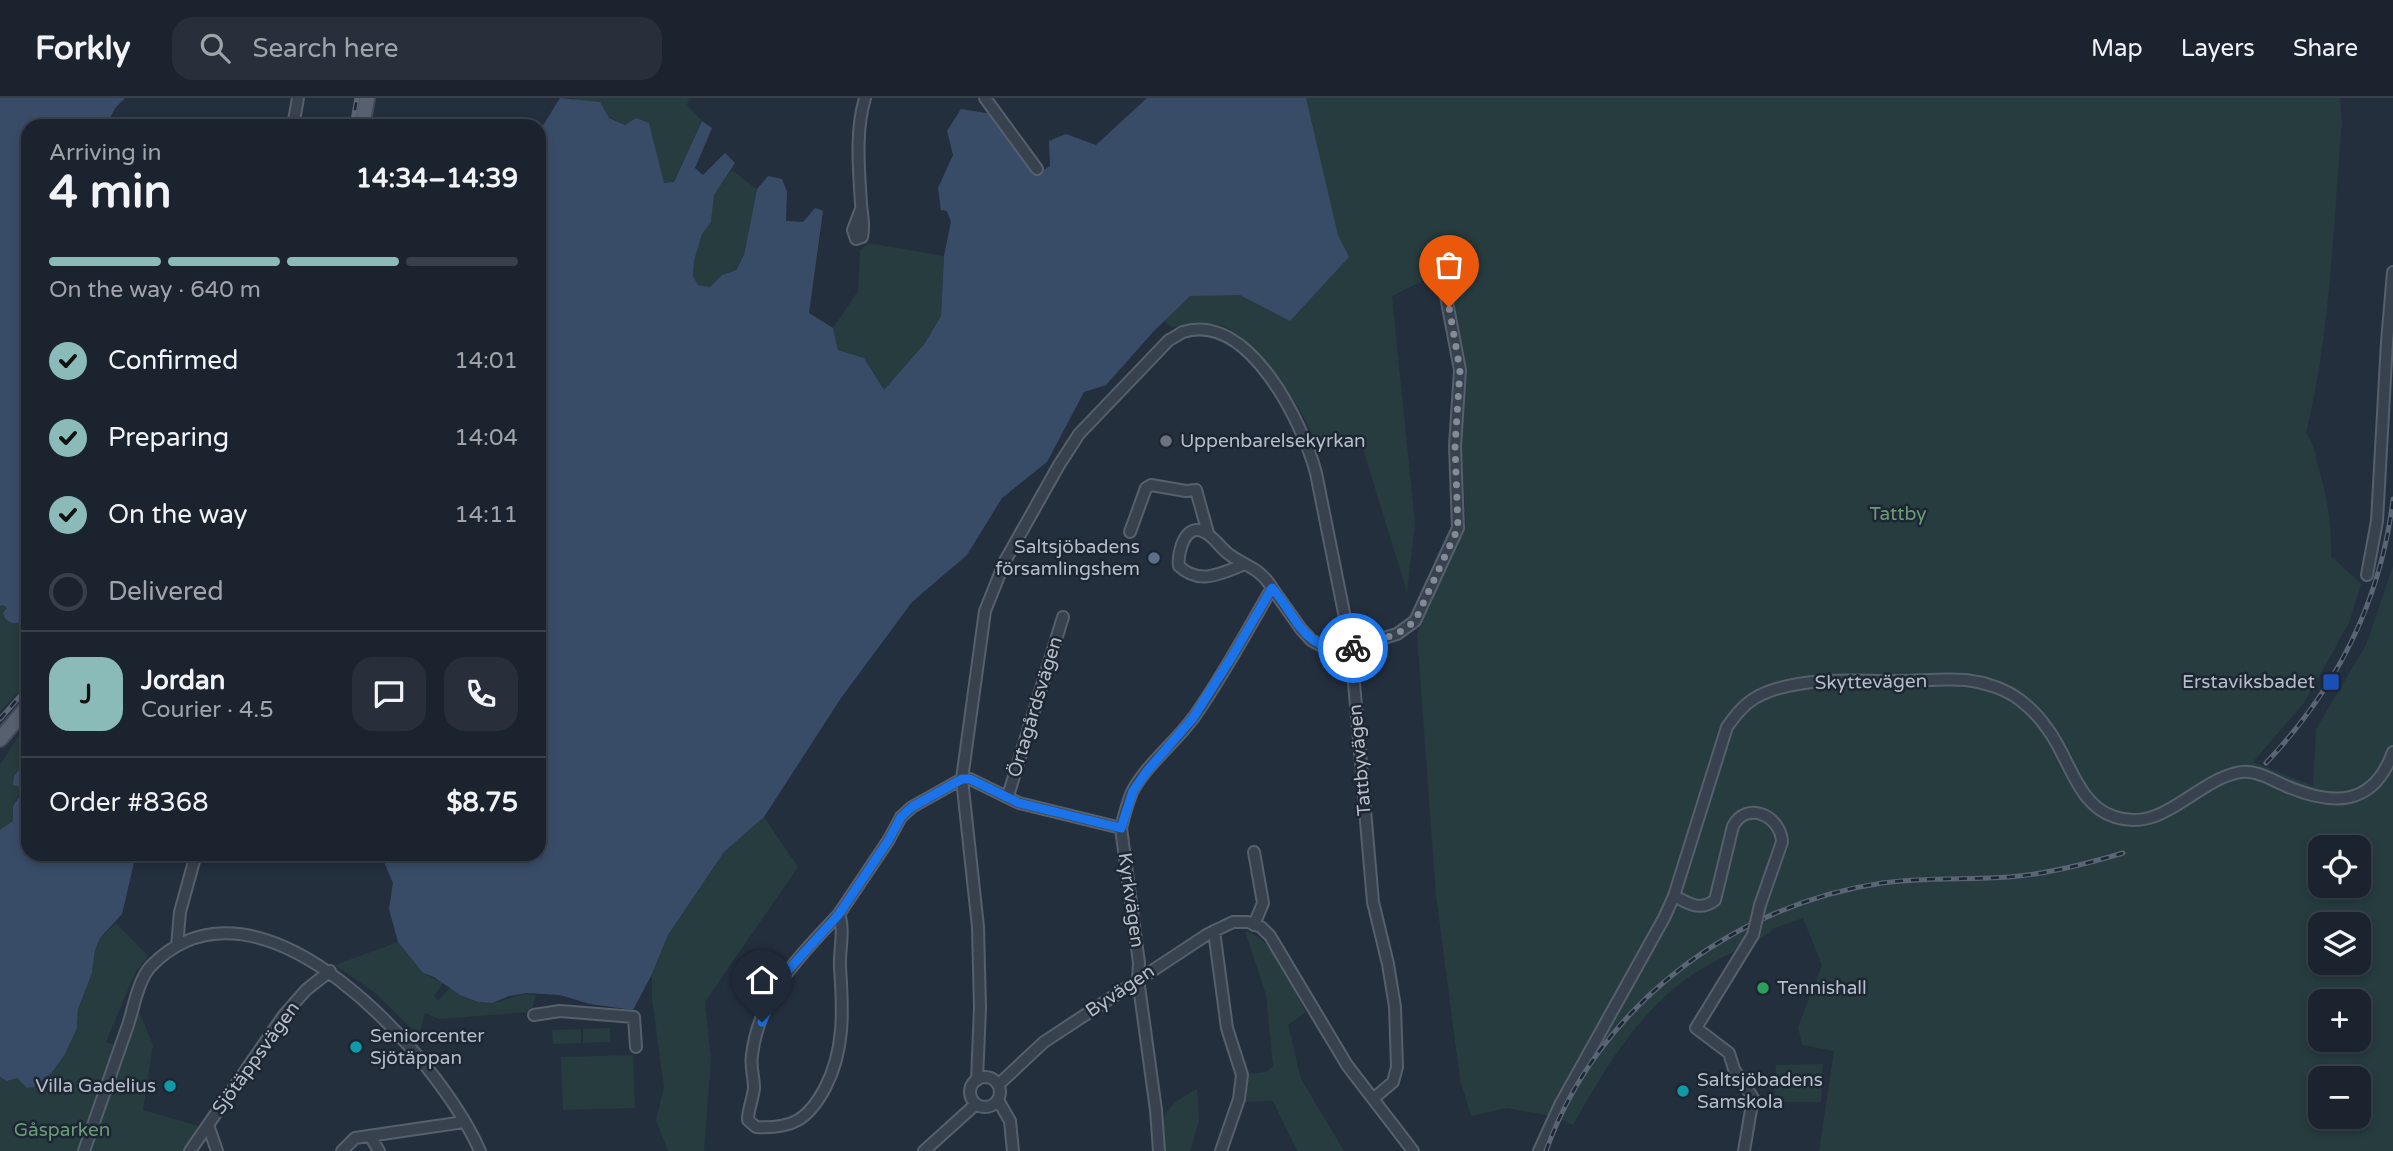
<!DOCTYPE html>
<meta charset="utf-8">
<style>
:root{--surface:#1b232e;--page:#282f3a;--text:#f1f3f6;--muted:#a0a4aa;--line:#39404a;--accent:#8bbbb9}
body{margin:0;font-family:"Varela Round",sans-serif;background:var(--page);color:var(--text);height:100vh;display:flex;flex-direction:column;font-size:26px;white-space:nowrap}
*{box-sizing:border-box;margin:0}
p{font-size:23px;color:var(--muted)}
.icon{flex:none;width:38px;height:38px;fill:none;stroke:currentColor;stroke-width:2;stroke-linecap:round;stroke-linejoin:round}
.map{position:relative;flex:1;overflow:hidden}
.sheet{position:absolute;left:21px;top:21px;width:525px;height:742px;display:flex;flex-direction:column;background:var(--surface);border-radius:21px;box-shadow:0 4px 10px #0003,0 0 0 2px var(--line)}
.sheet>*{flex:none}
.buttons{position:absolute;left:2308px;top:737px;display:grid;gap:14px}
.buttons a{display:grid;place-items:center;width:63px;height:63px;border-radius:14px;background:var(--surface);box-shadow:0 4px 10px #0003,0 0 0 2px var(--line);font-size:35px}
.pin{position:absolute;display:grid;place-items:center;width:60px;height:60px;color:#fff;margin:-72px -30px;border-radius:50% 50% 50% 0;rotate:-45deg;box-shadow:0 0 7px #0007}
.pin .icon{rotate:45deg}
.courier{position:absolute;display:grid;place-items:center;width:70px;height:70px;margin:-35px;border:5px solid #1a73e8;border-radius:50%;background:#fff;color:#222;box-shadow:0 2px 9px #0007}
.summary em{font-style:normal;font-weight:800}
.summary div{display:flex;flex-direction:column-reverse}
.summary{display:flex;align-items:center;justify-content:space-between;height:119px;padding:0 28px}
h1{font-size:46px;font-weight:800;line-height:52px}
.bar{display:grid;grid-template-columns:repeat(4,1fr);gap:10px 7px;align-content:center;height:84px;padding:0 28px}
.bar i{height:9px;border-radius:5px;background:var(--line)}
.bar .selected{background:var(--accent)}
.bar p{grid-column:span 4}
.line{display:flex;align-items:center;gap:18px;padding:0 28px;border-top:2px solid var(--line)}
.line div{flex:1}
.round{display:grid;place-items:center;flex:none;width:74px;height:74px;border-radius:21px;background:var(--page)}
ol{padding:0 28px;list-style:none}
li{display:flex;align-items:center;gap:21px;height:77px}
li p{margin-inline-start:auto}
li .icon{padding:7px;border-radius:50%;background:var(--accent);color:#111;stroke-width:4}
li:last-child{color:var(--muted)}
li i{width:38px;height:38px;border:4px solid var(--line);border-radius:50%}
header{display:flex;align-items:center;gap:42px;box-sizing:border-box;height:98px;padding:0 35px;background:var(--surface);border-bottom:2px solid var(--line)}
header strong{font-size:33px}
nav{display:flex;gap:38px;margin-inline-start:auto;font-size:24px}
.search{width:490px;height:63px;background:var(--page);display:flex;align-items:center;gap:18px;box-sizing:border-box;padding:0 24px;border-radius:21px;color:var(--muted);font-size:26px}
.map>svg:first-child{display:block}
</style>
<header>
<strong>Forkly</strong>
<div class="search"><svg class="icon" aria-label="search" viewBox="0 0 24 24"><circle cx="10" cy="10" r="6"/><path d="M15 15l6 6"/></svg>Search here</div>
<nav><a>Map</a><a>Layers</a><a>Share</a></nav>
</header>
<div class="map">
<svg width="2393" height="1053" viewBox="0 0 2393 1053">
<rect width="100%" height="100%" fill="#242f3e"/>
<path fill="#263c3f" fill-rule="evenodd" d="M572,0H689L687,7L702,23L673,85H663L649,25L625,27Z
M1217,0H2340L2342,23C2333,127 2331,234 2306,335C2316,349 2314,356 2319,371C2327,400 2332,427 2331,458L2361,486L2349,525L2304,605L2253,664L2313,688L2316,631L2366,547L2393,468V1053H1819L1834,953L1802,947L1798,929L1822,867L1803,820L1772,831L1770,835C1744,849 1714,862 1689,879C1636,917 1604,972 1573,1027L1556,1019L1507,1010L1471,1018L1460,981L1436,797L1417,537L1436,488L1466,428L1461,333L1464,268L1452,185L1422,183L1392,198L1415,426L1407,494L1360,341L1313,340C1303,309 1252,236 1220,227C1204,223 1187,227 1171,229L1164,223ZM2320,749H2359V788H2320ZM2320,826H2359V864H2320ZM2320,903H2359V942H2320ZM2320,980H2359V1018H2320Z
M731,72L757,91L744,157L735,172L722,177L710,189L698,187L693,178L694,163L702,136L711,123L714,97Z
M869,145L944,158L941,218L925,245L884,292L864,260L838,252L833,230L858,193L860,152Z
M4,507L23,524L28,522V583L0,614V508Z
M28,624V673L19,672L21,693L13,708L15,715L12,726L0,732V667Z
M764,719L798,769L705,904L711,962L704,1053H668L656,1022L664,989L652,901V877L668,837L724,754Z
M116,825L148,858L135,875L106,944L117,948L79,1053H0V979L7,983L17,980L27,990L34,989L43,983L64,958L78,924V911L92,875L95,852L100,840Z
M1245,833C1277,842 1289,887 1306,914L1288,927L1301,981L1344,1053H1297L1273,1003L1246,1004L1248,976L1266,974L1273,968L1266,897Z
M398,844L423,875L443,885L434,898L438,902L450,890C461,898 477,907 492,905C508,903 516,894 536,897L531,914L439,921L425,915L420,934H415L375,895L335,867Z
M138,911L153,947L143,1012L202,1029L187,1053H89Z
M610,930V944L583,945V931Z
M581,931V945L553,946L552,932Z
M633,957L635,1010L563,1012L561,959Z
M1823,966L1821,1004H1774L1776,967Z
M1197,991L1199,1023L1190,1053H1165C1160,1015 1164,1009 1197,991Z"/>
<path fill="#394c67" d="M0,0H125L116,9L105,28H28V522C18,525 7,529 3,515L7,510L4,507L0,508Z
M560,0L600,4L609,20L625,27L636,20L649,25L664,85L674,84L702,23L712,30L695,70L703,77L725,55L735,65L714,97L711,124L702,136L694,163L693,178L698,187L710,189L722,177L736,172L744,157L757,91L768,78L782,81L787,94L786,123L803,124L815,110L823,113L809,215L833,230L838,252L864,260L884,292L925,245L941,218L944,158L951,124L947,113L941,112L938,90L953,57L947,33L961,11L992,16L1035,77L1050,68L1049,43L1066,36L1096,47L1147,0H1306L1338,137L1349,159L1290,223L1240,197L1190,198L1153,234L1106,287L1084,294L1047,364L1002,400L967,457L912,504L841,600L764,719L724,754L668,837L652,876L633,912L590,906L560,897L527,895L509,898L492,905L478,904L460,897L434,879L423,875L398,844L389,811L393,785L384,764L376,756H539V34Z
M19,672L28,673V756H136L122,816L100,840L95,852L92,875L78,911L77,930L64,958L52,974L34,989L27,990L17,980L7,983L0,979V732L13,723V708L19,699L21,689L13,687L14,678Z"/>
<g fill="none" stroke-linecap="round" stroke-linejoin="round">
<g stroke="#565f6c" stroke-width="14">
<path id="minor" d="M985,0L1037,71
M293,28L298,0
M861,111L853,132L856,141L862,139C865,125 862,120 861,106C859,72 855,33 865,0
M1130,434L1146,390L1151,387L1186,393L1196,392L1208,435
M1245,466C1222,475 1200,488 1179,468C1177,454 1186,422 1206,435C1215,440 1221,451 1230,457C1247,469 1260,470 1272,490
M2367,477L2377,423L2387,244L2393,174
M1008,698L1063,519
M1254,754L1263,805L1254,827
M1674,798C1688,805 1700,814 1715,802L1733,728C1747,702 1781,718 1782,744L1760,807
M839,816C800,858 759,897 752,957C750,968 754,979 754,990C753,1001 748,1011 748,1022L756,1029C792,1031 808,1022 825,990C845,952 843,912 840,869C839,852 845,833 839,816L888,743L901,719L912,709L962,681H970L1019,705L1121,730
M1214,833L1227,930L1242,977L1239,1001L1221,1053
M177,848L180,814L196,756
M534,917L560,913L634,919L636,949
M970 994a15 15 0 1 1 30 0a15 15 0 1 1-30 0Z
M977,982L980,910L978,829L962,681L985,513L1005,463L1059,367L1079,336L1169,242C1174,240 1179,236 1183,234C1249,213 1303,326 1316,375L1351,550L1373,804L1388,866L1395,909L1397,969L1393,984L1374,1000
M998,987L1044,944L1208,836L1233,824H1248L1261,829L1270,838L1347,967L1413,1053
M998,1002L1010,1023L1013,1053
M208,1027L217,1053
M370,1038L379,1053
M84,1053C99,1011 113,969 128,927C134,909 138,882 151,868C260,756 438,959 480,1053
M190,1053L284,917L306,892L330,873
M342,1053L355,1040L464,1024
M924,1053L976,1006
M1159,1053L1156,1012L1138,881L1139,865L1121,730C1124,718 1127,706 1132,694C1147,666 1175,645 1194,619C1223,578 1247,533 1272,490L1301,531L1311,542L1322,548L1333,551L1351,550L1397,536L1415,523L1458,430L1455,348L1460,272L1445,193
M1539,1053L1560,1007L1664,820L1674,798L1727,629C1741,609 1752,598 1776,591C1819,579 1853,583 1897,583C1920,583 1943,580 1966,582C1984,584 2006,591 2020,602C2029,609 2040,620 2046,629C2069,657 2076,707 2115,719C2162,735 2194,685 2236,675C2254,670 2270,681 2286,688C2333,708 2373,709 2393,654
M1744,1053L1753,1000L1734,971L1729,955L1696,930L1753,837"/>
</g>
<g stroke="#414a57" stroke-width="18">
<path id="major" d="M362,28L367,0
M0,641L28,608"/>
</g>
<use href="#minor" stroke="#38414e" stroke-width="10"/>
<use href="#major" stroke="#56606e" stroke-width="14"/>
<g stroke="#5a6575" stroke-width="5">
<path id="rail" d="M352,28L357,0
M0,621L28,589
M2266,665C2337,590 2381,503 2393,401
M1546,1053C1597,909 1733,807 1882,785C1925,779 1967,782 2009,779C2048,776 2086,766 2123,755"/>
</g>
<use href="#rail" stroke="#1d2633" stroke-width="2.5" stroke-dasharray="8" stroke-linecap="butt"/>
<g stroke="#565f6c" stroke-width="14" stroke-linecap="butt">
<path id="minor-bridge" d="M1753,837L1760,807"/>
</g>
<use href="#minor-bridge" stroke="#38414e" stroke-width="10"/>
</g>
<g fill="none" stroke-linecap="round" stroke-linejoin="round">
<path stroke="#828b98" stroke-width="7" stroke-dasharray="0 12.6" d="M1353,550L1397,536L1415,523L1458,430L1455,348L1460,272L1449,209"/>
<path stroke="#1a73e8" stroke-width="9" d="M762,924L781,880L839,816L888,743L901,719L912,709L962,681H970L1019,705L1121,730L1133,693L1147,673L1193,620L1233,557L1272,490C1299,521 1304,556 1353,550"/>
</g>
<circle fill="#6b7280" stroke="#1d2633" stroke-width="2.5" cx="1166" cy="343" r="7"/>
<circle fill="#5c6f8a" stroke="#1d2633" stroke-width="2.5" cx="1154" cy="460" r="7"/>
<rect fill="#1a4fb4" stroke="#1d2633" stroke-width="2.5" x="2322" y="575" width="18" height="18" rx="3.5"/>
<circle fill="#2e9e5b" stroke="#1d2633" stroke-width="2.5" cx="1763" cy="890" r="7"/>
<g fill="#0f9aa8" stroke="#1d2633" stroke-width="2.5">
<circle cx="356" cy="949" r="7"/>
<circle cx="170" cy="988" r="7"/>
<circle cx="1683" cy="993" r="7"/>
</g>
<g text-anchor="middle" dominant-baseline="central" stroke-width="5" stroke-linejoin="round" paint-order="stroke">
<g font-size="19" fill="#b4bcc9" stroke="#1d2633" text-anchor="start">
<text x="1180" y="343">Uppenbarelsekyrkan</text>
<text x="1140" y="449" text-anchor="end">Saltsjöbadens<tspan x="1140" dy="22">församlingshem</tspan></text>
<text x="2315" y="584" text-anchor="end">Erstaviksbadet</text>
<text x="1777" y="890">Tennishall</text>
<text x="370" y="938">Seniorcenter<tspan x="370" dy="22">Sjötäppan</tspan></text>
<text x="1697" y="982">Saltsjöbadens<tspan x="1697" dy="22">Samskola</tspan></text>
<text x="156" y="988" text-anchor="end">Villa Gadelius</text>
</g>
<g font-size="19" fill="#6b9a76" stroke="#1d2633">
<text x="1898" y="416">Tattby</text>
<text x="62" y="1032">Gåsparken</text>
</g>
<g font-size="19" fill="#b4bcc9" stroke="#1d2633">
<text transform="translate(1871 584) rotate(-1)">Skyttevägen</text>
<text transform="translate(1035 609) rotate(-73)">Örtagårdsvägen</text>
<text transform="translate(1360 662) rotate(-95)">Tattbyvägen</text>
<text transform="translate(1131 802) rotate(82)">Kyrkvägen</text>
<text transform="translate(1120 893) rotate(-34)">Byvägen</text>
<text transform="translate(256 960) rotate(-54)">Sjötäppsvägen</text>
</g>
</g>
</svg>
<div class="buttons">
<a><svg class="icon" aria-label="locate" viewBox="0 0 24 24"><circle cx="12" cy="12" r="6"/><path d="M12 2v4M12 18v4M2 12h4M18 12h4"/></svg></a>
<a><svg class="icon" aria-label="layers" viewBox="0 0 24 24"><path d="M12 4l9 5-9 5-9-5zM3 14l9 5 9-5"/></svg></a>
<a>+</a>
<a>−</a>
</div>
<div class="pin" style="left:1449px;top:209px;background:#ea580c"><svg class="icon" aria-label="bag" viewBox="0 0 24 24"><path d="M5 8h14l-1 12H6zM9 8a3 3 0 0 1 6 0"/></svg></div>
<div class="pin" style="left:762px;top:924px;background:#1f2937"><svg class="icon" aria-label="home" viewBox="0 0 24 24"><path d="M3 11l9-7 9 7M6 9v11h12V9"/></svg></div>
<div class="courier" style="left:1353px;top:550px"><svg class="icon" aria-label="bike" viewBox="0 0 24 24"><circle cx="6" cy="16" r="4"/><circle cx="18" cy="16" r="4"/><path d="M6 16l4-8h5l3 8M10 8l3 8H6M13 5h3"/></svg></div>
<section class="sheet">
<div class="summary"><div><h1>4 min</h1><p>Arriving in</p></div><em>14:34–14:39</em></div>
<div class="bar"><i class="selected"></i><i class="selected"></i><i class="selected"></i><i></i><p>On the way · 640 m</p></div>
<ol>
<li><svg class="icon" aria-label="check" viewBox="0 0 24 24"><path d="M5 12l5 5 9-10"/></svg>Confirmed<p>14:01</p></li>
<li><svg class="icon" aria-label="check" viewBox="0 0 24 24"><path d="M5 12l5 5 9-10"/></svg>Preparing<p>14:04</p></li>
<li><svg class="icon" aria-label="check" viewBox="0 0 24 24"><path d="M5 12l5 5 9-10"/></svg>On the way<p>14:11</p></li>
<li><i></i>Delivered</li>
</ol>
<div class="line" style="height:126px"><b class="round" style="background:var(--accent);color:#111">J</b><div><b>Jordan</b><p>Courier · 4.5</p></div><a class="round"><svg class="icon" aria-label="chat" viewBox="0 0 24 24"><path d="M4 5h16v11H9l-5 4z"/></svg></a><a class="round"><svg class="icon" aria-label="phone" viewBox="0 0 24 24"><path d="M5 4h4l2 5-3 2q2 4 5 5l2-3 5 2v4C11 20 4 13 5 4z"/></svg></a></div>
<div class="line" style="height:91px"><div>Order #8368</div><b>$8.75</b></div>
</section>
</div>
